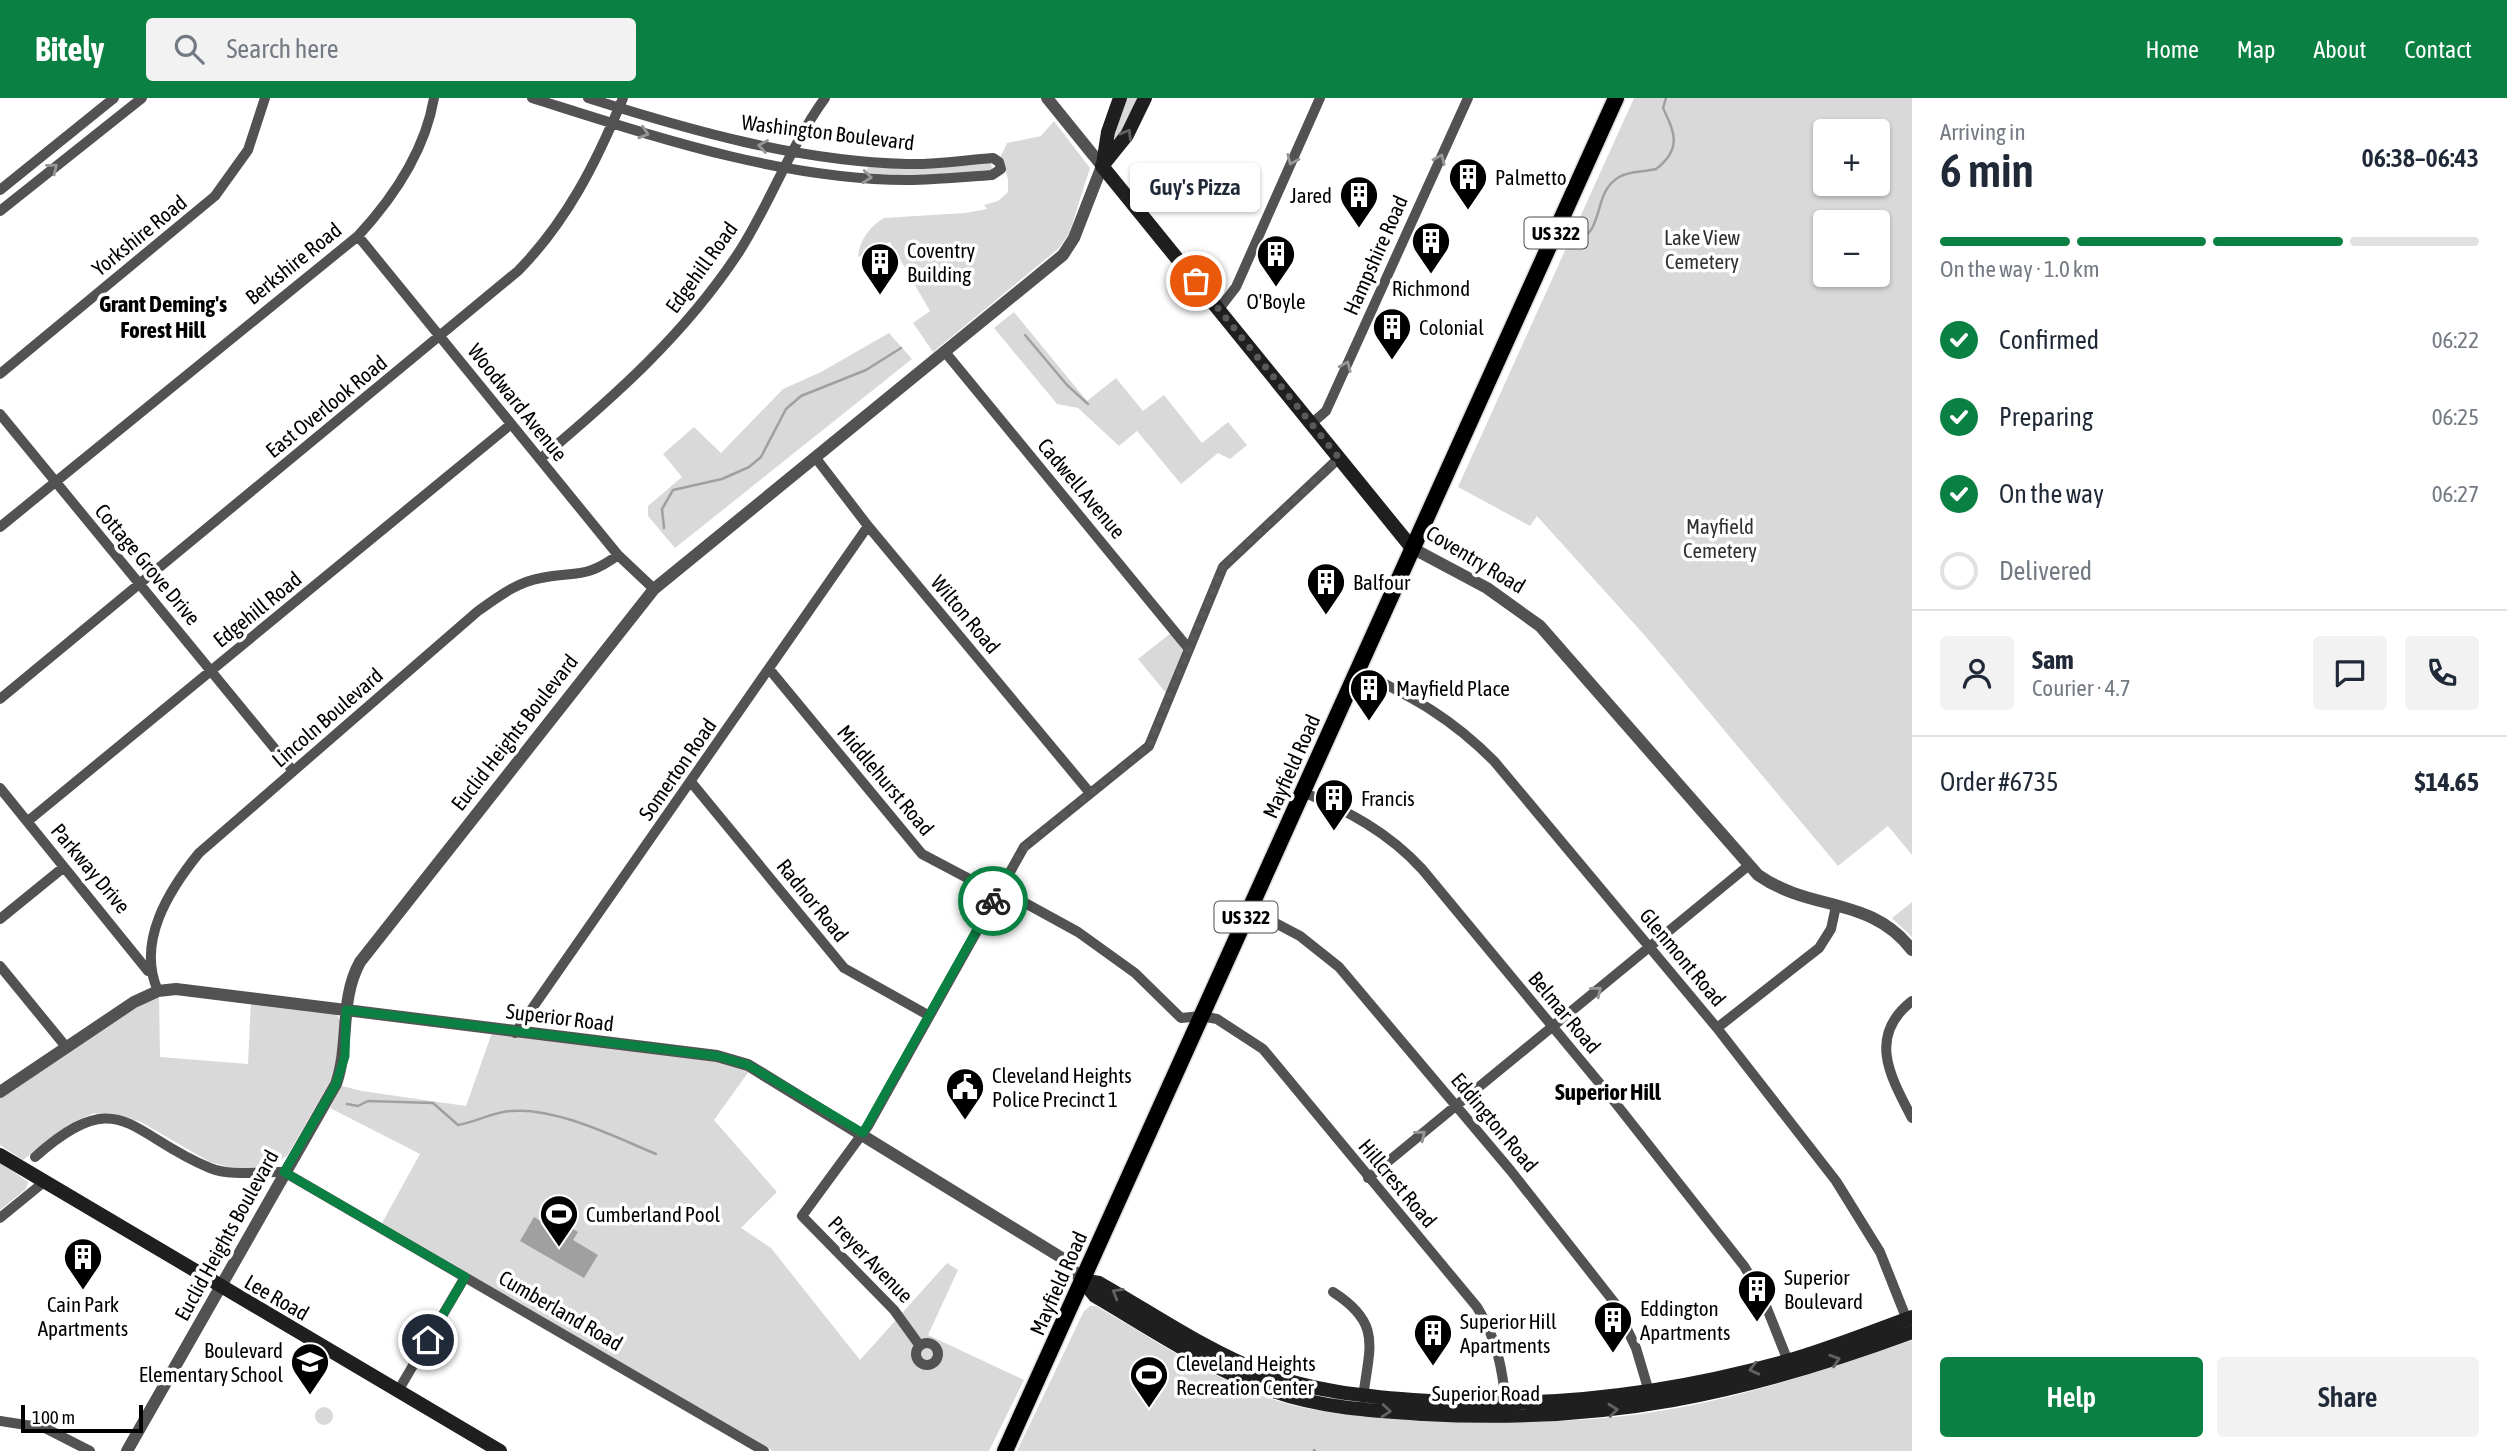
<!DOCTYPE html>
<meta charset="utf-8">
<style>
:root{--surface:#fff;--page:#f2f2f3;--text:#1f2937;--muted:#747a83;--line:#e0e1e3;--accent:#0b8043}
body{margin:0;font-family:"Asap Condensed",sans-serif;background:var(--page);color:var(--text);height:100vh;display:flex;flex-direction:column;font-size:26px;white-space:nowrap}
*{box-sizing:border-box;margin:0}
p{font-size:23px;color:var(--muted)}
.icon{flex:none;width:38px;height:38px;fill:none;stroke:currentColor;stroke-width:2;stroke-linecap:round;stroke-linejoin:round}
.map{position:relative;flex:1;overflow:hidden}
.sheet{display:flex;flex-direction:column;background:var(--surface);width:595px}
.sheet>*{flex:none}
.controls{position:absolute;left:1813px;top:21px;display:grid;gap:14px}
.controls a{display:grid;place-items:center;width:77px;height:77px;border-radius:7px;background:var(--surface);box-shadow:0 2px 5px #0004;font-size:35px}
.scale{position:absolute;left:21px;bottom:18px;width:122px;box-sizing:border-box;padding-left:7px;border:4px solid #000;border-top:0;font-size:19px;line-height:24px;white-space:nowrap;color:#000;-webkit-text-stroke:5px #fff;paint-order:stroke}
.pin{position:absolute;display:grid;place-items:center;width:60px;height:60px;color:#fff;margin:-30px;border:4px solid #fff;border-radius:50%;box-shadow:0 2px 7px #0007}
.courier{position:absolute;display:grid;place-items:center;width:70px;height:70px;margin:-35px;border:5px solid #0b8043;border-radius:50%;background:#fff;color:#222;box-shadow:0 2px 9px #0007}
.bubble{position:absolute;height:49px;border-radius:7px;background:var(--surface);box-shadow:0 2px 5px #0004;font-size:23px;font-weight:600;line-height:49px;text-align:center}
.overview em{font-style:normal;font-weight:600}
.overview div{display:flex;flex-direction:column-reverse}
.overview{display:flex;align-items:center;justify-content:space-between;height:119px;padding:0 28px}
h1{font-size:46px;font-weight:600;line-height:52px}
.bar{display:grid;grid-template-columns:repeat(4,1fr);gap:10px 7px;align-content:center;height:84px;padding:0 28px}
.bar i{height:9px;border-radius:5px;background:var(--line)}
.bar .on{background:var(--accent)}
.bar p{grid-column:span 4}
.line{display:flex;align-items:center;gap:18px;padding:0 28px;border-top:2px solid var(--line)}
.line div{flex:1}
.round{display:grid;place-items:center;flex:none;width:74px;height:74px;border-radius:7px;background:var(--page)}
ol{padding:0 28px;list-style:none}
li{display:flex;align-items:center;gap:21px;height:77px}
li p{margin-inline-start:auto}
li .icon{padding:7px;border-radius:50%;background:var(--accent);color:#fff;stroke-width:4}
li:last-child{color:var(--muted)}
li i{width:38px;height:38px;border:4px solid var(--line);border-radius:50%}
.button{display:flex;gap:14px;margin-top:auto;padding:14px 28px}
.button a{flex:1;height:80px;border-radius:7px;background:var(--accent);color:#fff;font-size:28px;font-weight:600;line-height:80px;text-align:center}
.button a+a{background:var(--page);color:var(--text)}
header{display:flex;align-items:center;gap:42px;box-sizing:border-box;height:98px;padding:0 35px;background:var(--accent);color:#fff}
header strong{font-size:33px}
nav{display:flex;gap:38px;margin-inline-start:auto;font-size:24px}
.search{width:490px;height:63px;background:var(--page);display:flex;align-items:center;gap:18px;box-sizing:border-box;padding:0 24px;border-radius:7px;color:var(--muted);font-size:26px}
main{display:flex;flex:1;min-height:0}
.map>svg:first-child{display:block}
</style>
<header>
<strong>Bitely</strong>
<div class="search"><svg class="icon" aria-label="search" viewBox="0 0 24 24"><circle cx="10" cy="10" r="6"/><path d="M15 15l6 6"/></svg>Search here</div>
<nav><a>Home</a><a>Map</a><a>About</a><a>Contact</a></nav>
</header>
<main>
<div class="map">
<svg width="1912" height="1353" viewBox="0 0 1912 1353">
<rect width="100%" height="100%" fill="#fff"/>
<path fill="#d9d9d9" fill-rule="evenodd" d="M1125,0H1138L1120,42L1114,39Z
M1634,0H1912V757L1888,728L1838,768L1647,540L1537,418L1530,428L1458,389ZM1825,33H1878V86H1825ZM1825,124H1878V177H1825Z
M1054,23L1090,70L1069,136L1058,151L933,254L913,225L930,213L890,144L858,159C859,143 870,128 884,120L965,115L987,111L984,107L998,103L1008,94V81L1001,58L1007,45L1041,38Z
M991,64L992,72C951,78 909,79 867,75L868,66Z
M1014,214L1087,303L1116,280L1143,313L1164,297L1202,345L1228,324L1247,347L1230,361L1218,355L1181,386L1137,333L1119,348L1078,310L1057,306L994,230Z
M889,235L912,261L675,450L648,418V408L682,379L663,356L694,329L721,355L783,291L821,274Z
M1171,535L1183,552L1166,595L1138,561Z
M1912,804V839L1892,820Z
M159,897L160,959L248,966L251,903L330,913L338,918L341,926L334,977L287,1058L276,1064L250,1071L228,1069L210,1064L139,1023L94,1015L68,1027L23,1062L0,1047V1000L105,927Z
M493,932L752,969L714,1022L777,1094L741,1130L771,1150L860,1262L947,1165L958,1172L928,1237L1024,1282L989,1353H773L382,1125L420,1056L330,1010L342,988L362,993L466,1008Z
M0,1064L28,1084L26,1091L0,1112Z
M1090,1208H1096C1166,1248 1236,1299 1317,1312C1409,1318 1501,1328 1593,1321C1704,1313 1808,1278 1912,1242V1353H1017L1084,1213Z
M315 1318a9 9 0 1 1 18 0a9 9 0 1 1-18 0Z"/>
<path fill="#a0a0a0" d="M534,1119L557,1133L562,1125L578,1134L573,1142L598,1157L584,1180L520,1143Z"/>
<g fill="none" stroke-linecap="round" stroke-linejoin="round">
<path stroke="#a0a0a0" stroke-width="2.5" d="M1579,143C1582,140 1588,136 1591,132C1602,114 1598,92 1619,79C1629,73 1644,74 1656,71C1682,51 1675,35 1663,10L1666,0
M1025,237L1067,287L1088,306
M664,430L662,411L673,392L722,381L749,369L761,359L786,311L801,298L866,272L901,250
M347,1006L358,1008L368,1003L433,1005L458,1027C476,1024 493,1014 511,1013C556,1009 615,1039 656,1056
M1314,1352L1315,1353"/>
<g stroke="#dbdbdb" stroke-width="19">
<path id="primary" d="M1005,1353L1616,0"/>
</g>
<path stroke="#525252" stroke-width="10" d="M532,0C653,38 778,81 907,82C935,82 964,79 992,77L1001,71L999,64L993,60C964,62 936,67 907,66C798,63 692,33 588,0
M0,92L114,0
M0,113L142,0
M358,138L618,457L654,491
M1219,211L1236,189L1320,0
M945,254L1189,551
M0,276L215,98L248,52L265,0
M0,316L293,673
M1311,326L1326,313L1468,0
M815,359L868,428L1090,695
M540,361C615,298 685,236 739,154C771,104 790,48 825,0
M0,429L358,138C394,99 425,53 434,0
M1356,571C1413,600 1448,617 1494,663L1717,930L1836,1083L1880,1154L1909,1227
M770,572L922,756L992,793L1007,795L1078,834L1135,875L1181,920L1201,918L1217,921L1263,951L1477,1209C1497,1241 1503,1272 1506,1309
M0,601L518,173C567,123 596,65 623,0
M691,684L844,870L928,917
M0,690L148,873
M1303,694C1348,713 1388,734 1422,771L1606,993L1744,1168L1762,1198L1790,1268
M28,723L510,327
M1249,811L1300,838L1339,869L1511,1073L1614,1204L1636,1250L1650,1297
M0,821L64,769
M0,868L67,950
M158,893C136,844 169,792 199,755L478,513C498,499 517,484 541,480C576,473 586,481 618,457
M1912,903C1867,938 1890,978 1912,1020
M1717,930L1819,850L1831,831L1836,808
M515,935L868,428
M35,1059C120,983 129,1037 210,1070C232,1079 260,1073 284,1074L764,1353
M1368,1080L1748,768
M0,1120L44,1084
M1333,1194C1383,1226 1369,1249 1363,1300
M916 1256a11 11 0 1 1 22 0a11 11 0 1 1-22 0Z
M920,1248L894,1212L802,1118L868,1028L1024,749L1149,648L1223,469L1339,360
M398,1293L465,1179
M0,1323L45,1330L90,1353"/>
<path stroke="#525252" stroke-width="12" d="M1412,450L1487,490L1540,528L1758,777C1811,814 1871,798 1912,852
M0,994L134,904L158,893L176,891L717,958L748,967L1062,1160L1082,1182
M127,1353L336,986C350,946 339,902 360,864L654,491L1063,157L1074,140L1102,68L1047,0"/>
<path stroke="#1f1f1f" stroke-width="14" d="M1103,66L1108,34L1120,0
M1102,68L1412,450
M1102,68L1127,37L1145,0
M0,1057L500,1353
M1082,1182L1095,1198C1153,1232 1210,1271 1273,1293C1321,1310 1374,1313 1424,1316C1605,1326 1744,1296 1912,1234
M1082,1182L1099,1185C1152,1215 1205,1252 1262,1274C1311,1293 1362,1298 1413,1302C1539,1312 1665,1297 1787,1263C1829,1251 1871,1234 1912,1219"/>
<use href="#primary" stroke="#000" stroke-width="16"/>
</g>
<defs><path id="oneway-chevron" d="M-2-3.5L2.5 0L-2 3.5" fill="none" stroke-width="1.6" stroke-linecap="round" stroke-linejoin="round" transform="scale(1.75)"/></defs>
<g stroke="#979797">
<use href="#oneway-chevron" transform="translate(644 35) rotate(17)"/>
<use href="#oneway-chevron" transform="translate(763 48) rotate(-170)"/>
<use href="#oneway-chevron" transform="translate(1440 61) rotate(-66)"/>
<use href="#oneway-chevron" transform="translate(1292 62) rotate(114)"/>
<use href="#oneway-chevron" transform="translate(53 70) rotate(-39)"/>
<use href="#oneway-chevron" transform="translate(867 79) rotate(6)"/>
<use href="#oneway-chevron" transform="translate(1346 268) rotate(-66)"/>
<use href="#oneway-chevron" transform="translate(1597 893) rotate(-39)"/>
<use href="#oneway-chevron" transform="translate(1421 1037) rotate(-39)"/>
</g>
<g stroke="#626262">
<use href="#oneway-chevron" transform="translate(1127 36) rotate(-60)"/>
<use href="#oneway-chevron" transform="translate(1117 1195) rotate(-150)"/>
<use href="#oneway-chevron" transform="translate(1835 1262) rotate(-18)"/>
<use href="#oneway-chevron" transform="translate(1754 1271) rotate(166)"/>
<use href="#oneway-chevron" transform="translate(1613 1312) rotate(-6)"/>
<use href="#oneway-chevron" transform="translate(1386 1313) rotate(5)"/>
</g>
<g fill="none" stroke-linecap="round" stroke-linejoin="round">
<path stroke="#595959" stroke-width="7" stroke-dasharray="0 12.6" d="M993,803L1024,749L1149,648L1223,468L1339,360L1196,183"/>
<path stroke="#0b8043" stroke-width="9" d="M428,1242L465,1179L284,1074L336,986L345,958L346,912L717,958L748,967L863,1035L993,803"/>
</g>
<defs>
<g id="building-pin" transform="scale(2.0125)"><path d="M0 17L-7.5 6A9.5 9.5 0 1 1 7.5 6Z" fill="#000" stroke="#fff"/><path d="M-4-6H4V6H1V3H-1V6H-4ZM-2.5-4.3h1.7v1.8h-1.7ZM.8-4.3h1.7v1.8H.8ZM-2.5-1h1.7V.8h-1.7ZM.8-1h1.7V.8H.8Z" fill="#fff"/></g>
<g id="civic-pin" transform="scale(2.0125)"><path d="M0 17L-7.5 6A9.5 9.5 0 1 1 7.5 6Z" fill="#000" stroke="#fff"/><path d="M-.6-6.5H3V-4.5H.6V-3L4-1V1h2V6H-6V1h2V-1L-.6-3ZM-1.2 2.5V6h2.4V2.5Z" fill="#fff"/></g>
<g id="stadium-pin" transform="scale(2.0125)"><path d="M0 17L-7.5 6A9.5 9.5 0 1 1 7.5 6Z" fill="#000" stroke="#fff"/><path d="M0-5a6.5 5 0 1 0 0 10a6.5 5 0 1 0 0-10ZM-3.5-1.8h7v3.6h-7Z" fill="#fff"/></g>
<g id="school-pin" transform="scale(2.0125)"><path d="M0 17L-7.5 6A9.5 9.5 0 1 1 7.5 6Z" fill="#000" stroke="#fff"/><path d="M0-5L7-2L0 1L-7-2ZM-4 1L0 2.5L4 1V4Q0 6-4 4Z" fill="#fff"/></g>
</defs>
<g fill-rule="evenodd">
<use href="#building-pin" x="1468" y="79"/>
<use href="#building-pin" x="1359" y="97"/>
<use href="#building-pin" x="1431" y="143"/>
<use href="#building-pin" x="1276" y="156"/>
<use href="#building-pin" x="880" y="164"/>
<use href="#building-pin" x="1392" y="229"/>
<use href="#building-pin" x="1326" y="484"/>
<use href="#building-pin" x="1369" y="590"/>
<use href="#building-pin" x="1334" y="700"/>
<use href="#civic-pin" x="965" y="989"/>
<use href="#stadium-pin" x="559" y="1116"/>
<use href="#building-pin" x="83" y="1159"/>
<use href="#building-pin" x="1757" y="1191"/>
<use href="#building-pin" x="1613" y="1222"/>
<use href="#building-pin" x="1433" y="1235"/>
<use href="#school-pin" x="310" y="1264"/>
<use href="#stadium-pin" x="1149" y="1277"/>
</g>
<g text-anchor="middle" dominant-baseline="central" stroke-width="7" stroke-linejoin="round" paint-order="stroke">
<g fill="#fff" stroke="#4c4c4c" stroke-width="2">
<rect x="1524.5" y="119.5" width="63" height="31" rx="5"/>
<rect x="1214.5" y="803.5" width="63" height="31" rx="5"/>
</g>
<g font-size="19" font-weight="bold" fill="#000">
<text x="1556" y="135">US 322</text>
<text x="1246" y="819">US 322</text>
</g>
<g font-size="21" fill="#000" stroke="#fff">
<text transform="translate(828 34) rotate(7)">Washington Boulevard</text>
<text transform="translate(139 137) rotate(-39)">Yorkshire Road</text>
<text transform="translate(1375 157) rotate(-66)">Hampshire Road</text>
<text transform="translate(293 165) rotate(-39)">Berkshire Road</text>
<text transform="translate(701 169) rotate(-54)">Edgehill Road</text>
<text transform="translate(518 304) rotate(51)">Woodward Avenue</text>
<text transform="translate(326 308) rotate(-39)">East Overlook Road</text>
<text transform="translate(1082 390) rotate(50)">Cadwell Avenue</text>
<text transform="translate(1476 461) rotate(31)">Coventry Road</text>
<text transform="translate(148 466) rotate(50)">Cottage Grove Drive</text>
<text transform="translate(257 511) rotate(-39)">Edgehill Road</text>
<text transform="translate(966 516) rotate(50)">Wilton Road</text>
<text transform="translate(327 619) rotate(-41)">Lincoln Boulevard</text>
<text transform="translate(514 634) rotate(-52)">Euclid Heights Boulevard</text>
<text transform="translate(1291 668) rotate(-66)">Mayfield Road</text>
<text transform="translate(677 671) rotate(-55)">Somerton Road</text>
<text transform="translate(886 682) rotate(50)">Middlehurst Road</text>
<text transform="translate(91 770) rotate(50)">Parkway Drive</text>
<text transform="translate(813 802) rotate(51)">Radnor Road</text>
<text transform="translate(1683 859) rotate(50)">Glenmont Road</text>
<text transform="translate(1565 914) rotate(50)">Belmar Road</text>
<text transform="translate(560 919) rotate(7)">Superior Road</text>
<text transform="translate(1495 1024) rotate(50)">Eddington Road</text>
<text transform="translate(1398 1085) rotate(50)">Hillcrest Road</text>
<text transform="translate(226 1137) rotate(-61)">Euclid Heights Boulevard</text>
<text transform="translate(871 1161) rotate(46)">Preyer Avenue</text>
<text transform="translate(1058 1185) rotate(-66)">Mayfield Road</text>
<text transform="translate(277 1199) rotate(30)">Lee Road</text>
<text transform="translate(561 1212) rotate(30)">Cumberland Road</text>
<text x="1486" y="1295">Superior Road</text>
</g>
<g font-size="21" fill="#000" stroke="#fff" text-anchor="start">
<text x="1495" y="79">Palmetto</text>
<text x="1332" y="97" text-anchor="end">Jared</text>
<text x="907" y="152">Coventry<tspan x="907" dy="24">Building</tspan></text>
<text x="1431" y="190" text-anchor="middle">Richmond</text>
<text x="1276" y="203" text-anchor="middle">O'Boyle</text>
<text x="1419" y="229">Colonial</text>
<text x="1353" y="484">Balfour</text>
<text x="1396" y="590">Mayfield Place</text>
<text x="1361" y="700">Francis</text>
<text x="992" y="977">Cleveland Heights<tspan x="992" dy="24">Police Precinct 1</tspan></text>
<text x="586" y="1116">Cumberland Pool</text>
<text x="1784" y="1179">Superior<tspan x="1784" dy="24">Boulevard</tspan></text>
<text x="83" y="1206" text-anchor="middle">Cain Park<tspan x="83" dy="24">Apartments</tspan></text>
<text x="1640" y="1210">Eddington<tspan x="1640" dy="24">Apartments</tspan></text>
<text x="1460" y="1223">Superior Hill<tspan x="1460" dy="24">Apartments</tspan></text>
<text x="283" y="1252" text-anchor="end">Boulevard<tspan x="283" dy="24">Elementary School</tspan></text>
<text x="1176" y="1265">Cleveland Heights<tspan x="1176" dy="24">Recreation Center</tspan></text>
</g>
<g font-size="21" fill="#303030" stroke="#fff">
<text x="1702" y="139">Lake View<tspan x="1702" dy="24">Cemetery</tspan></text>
<text x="1720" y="428">Mayfield<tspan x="1720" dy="24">Cemetery</tspan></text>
</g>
<g font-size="23" font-weight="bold" fill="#000" stroke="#fff">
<text x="163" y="206">Grant Deming's<tspan x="163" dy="26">Forest Hill</tspan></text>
<text x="1608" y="994">Superior Hill</text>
</g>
</g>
</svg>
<div class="controls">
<a>+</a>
<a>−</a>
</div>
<div class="scale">100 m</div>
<div class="pin" style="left:1196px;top:183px;background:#ea580c"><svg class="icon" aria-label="bag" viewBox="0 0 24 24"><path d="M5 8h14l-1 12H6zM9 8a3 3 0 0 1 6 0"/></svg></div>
<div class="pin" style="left:428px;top:1242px;background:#1f2937"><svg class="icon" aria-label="home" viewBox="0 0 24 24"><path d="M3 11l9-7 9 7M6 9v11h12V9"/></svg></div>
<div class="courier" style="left:993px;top:803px"><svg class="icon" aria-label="bike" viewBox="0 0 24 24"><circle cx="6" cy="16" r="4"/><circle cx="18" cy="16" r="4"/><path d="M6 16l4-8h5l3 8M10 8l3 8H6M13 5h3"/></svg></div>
<div class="bubble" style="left:1130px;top:65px;width:130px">Guy's Pizza</div>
</div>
<section class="sheet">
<div class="overview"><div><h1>6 min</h1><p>Arriving in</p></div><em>06:38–06:43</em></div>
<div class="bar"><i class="on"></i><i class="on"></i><i class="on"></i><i></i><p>On the way · 1.0 km</p></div>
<ol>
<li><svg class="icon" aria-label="check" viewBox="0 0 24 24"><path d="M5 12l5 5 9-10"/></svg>Confirmed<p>06:22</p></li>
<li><svg class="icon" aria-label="check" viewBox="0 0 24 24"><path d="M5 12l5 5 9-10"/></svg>Preparing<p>06:25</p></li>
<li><svg class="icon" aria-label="check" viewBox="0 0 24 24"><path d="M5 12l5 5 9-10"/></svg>On the way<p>06:27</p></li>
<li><i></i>Delivered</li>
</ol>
<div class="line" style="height:126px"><a class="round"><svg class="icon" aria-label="person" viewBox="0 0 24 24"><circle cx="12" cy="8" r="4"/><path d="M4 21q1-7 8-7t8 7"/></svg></a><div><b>Sam</b><p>Courier · 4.7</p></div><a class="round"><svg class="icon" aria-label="chat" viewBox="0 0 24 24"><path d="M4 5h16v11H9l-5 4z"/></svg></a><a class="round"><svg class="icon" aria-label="phone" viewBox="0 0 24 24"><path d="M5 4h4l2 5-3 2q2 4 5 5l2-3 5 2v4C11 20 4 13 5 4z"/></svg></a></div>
<div class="line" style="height:91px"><div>Order #6735</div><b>$14.65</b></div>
<div class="button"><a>Help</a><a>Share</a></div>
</section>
</main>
